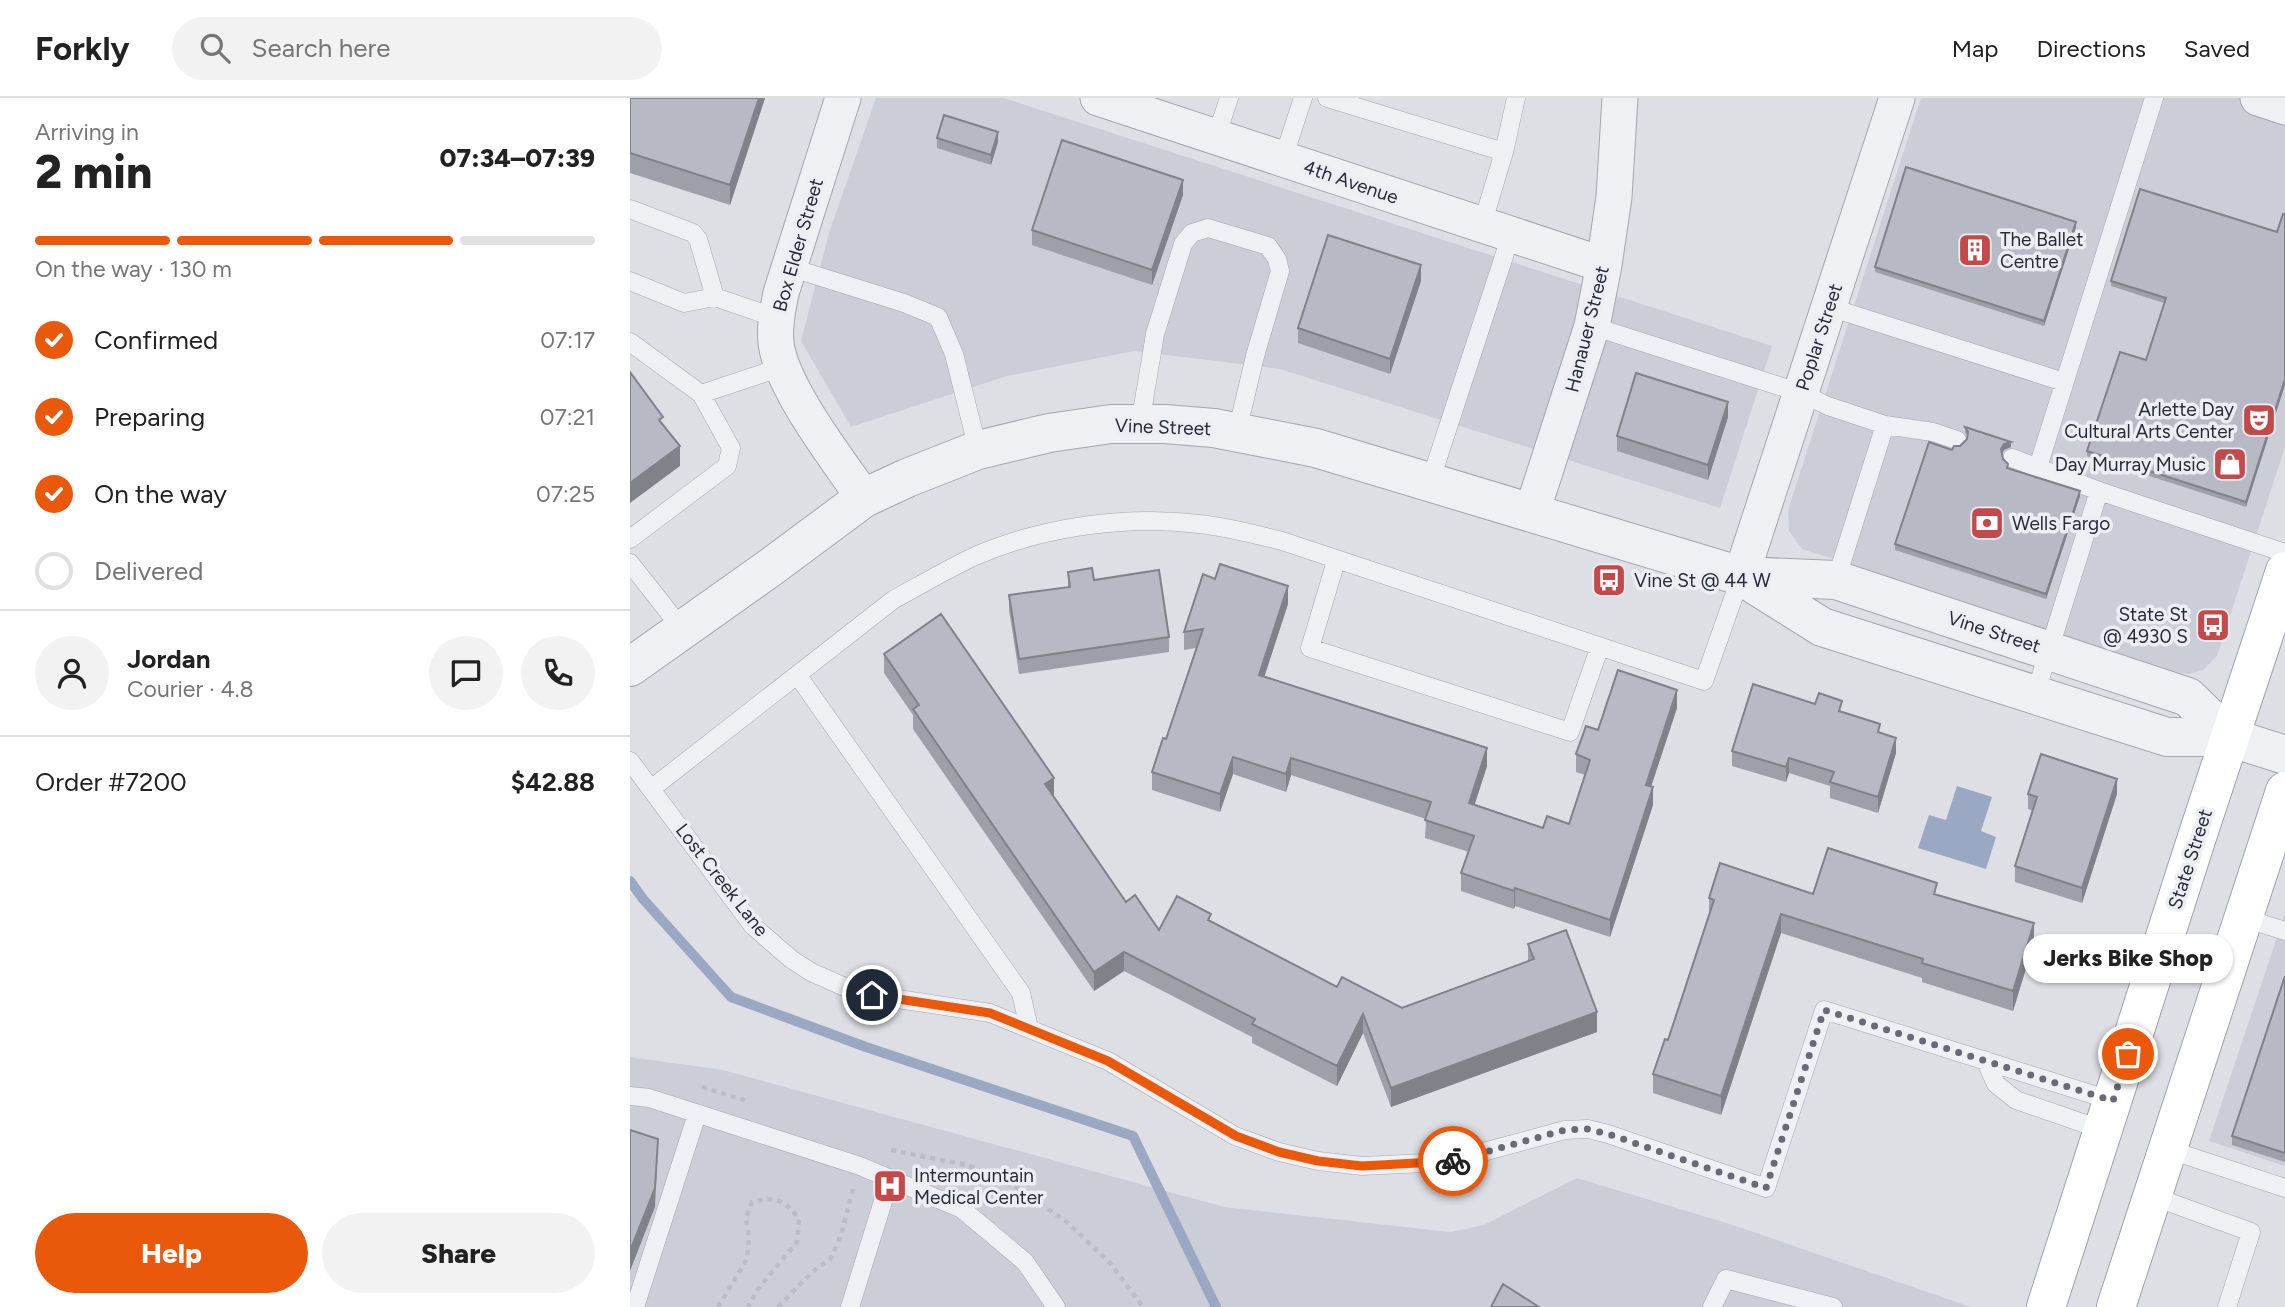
<!DOCTYPE html>
<meta charset="utf-8">
<style>
:root{--surface:#fff;--page:#f2f2f2;--text:#222;--muted:#767676;--line:#e0e0e0;--accent:#ea580c}
body{margin:0;font-family:Figtree,sans-serif;background:var(--page);color:var(--text);height:100vh;display:flex;flex-direction:column;font-size:26px;white-space:nowrap}
*{box-sizing:border-box;margin:0}
p{font-size:23px;color:var(--muted)}
.icon{flex:none;width:38px;height:38px;fill:none;stroke:currentColor;stroke-width:2;stroke-linecap:round;stroke-linejoin:round}
.map{position:relative;flex:1;overflow:hidden}
.details{display:flex;flex-direction:column;background:var(--surface);width:630px}
.details>*{flex:none}
.pin{position:absolute;display:grid;place-items:center;width:60px;height:60px;color:#fff;margin:-30px;border:4px solid #fff;border-radius:50%;box-shadow:0 2px 7px #0007}
.courier{position:absolute;display:grid;place-items:center;width:70px;height:70px;margin:-35px;border:5px solid #ea580c;border-radius:50%;background:#fff;color:#222;box-shadow:0 2px 9px #0007}
.bubble{position:absolute;height:49px;border-radius:24px;background:var(--surface);box-shadow:0 2px 5px #0004;font-size:23px;font-weight:800;line-height:49px;text-align:center}
.summary em{font-style:normal;font-weight:800}
.summary div{display:flex;flex-direction:column-reverse}
.summary{display:flex;align-items:center;justify-content:space-between;height:119px;padding:0 35px}
h1{font-size:46px;font-weight:800;line-height:52px}
.bar{display:grid;grid-template-columns:repeat(4,1fr);gap:10px 7px;align-content:center;height:84px;padding:0 35px}
.bar i{height:9px;border-radius:5px;background:var(--line)}
.bar .on{background:var(--accent)}
.bar p{grid-column:span 4}
.line{display:flex;align-items:center;gap:18px;padding:0 35px;border-top:2px solid var(--line)}
.line div{flex:1}
.round{display:grid;place-items:center;flex:none;width:74px;height:74px;border-radius:37px;background:var(--page)}
ol{padding:0 35px;list-style:none}
li{display:flex;align-items:center;gap:21px;height:77px}
li p{margin-inline-start:auto}
li .icon{padding:7px;border-radius:50%;background:var(--accent);color:#fff;stroke-width:4}
li:last-child{color:var(--muted)}
li i{width:38px;height:38px;border:4px solid var(--line);border-radius:50%}
.action{display:flex;gap:14px;margin-top:auto;padding:14px 35px}
.action a{flex:1;height:80px;border-radius:42px;background:var(--accent);color:#fff;font-size:28px;font-weight:800;line-height:80px;text-align:center}
.action a+a{background:var(--page);color:var(--text)}
header{display:flex;align-items:center;gap:42px;box-sizing:border-box;height:98px;padding:0 35px;background:var(--surface);border-bottom:2px solid var(--line)}
header strong{font-size:33px}
nav{display:flex;gap:38px;margin-inline-start:auto;font-size:24px}
.search{width:490px;height:63px;background:var(--page);display:flex;align-items:center;gap:18px;box-sizing:border-box;padding:0 24px;border-radius:38px;color:var(--muted);font-size:26px}
main{display:flex;flex:1;min-height:0}
.map>svg:first-child{display:block}
</style>
<header>
<strong>Forkly</strong>
<div class="search"><svg class="icon" aria-label="search" viewBox="0 0 24 24"><circle cx="10" cy="10" r="6"/><path d="M15 15l6 6"/></svg>Search here</div>
<nav><a>Map</a><a>Directions</a><a>Saved</a></nav>
</header>
<main>
<section class="details">
<div class="summary"><div><h1>2 min</h1><p>Arriving in</p></div><em>07:34–07:39</em></div>
<div class="bar"><i class="on"></i><i class="on"></i><i class="on"></i><i></i><p>On the way · 130 m</p></div>
<ol>
<li><svg class="icon" aria-label="check" viewBox="0 0 24 24"><path d="M5 12l5 5 9-10"/></svg>Confirmed<p>07:17</p></li>
<li><svg class="icon" aria-label="check" viewBox="0 0 24 24"><path d="M5 12l5 5 9-10"/></svg>Preparing<p>07:21</p></li>
<li><svg class="icon" aria-label="check" viewBox="0 0 24 24"><path d="M5 12l5 5 9-10"/></svg>On the way<p>07:25</p></li>
<li><i></i>Delivered</li>
</ol>
<div class="line" style="height:126px"><a class="round"><svg class="icon" aria-label="person" viewBox="0 0 24 24"><circle cx="12" cy="8" r="4"/><path d="M4 21q1-7 8-7t8 7"/></svg></a><div><b>Jordan</b><p>Courier · 4.8</p></div><a class="round"><svg class="icon" aria-label="chat" viewBox="0 0 24 24"><path d="M4 5h16v11H9l-5 4z"/></svg></a><a class="round"><svg class="icon" aria-label="phone" viewBox="0 0 24 24"><path d="M5 4h4l2 5-3 2q2 4 5 5l2-3 5 2v4C11 20 4 13 5 4z"/></svg></a></div>
<div class="line" style="height:91px"><div>Order #7200</div><b>$42.88</b></div>
<div class="action"><a>Help</a><a>Share</a></div>
</section>
<div class="map">
<svg width="1655" height="1209" viewBox="0 0 1655 1209">
<rect width="100%" height="100%" fill="#dddfe5"/>
<path fill="#cbced7" d="M246,0H374L1142,248L1090,410L650,271L504,253L377,278L221,329L171,243L199,135Z
M1291,0H1655V349L1587,558L1573,572L1559,576L1550,575L1172,451L1159,433L1158,412Z
M1655,815V1068L1579,1043Z
M0,959L93,972L594,1109L821,1134L854,1127L947,1080L1103,1127L1341,1209H0Z"/>
<path fill="#9aa8c3" d="M1327,688L1362,699L1351,733L1366,739L1356,771L1288,750L1299,717L1316,722Z"/>
<g fill="none" stroke-linecap="round" stroke-linejoin="round">
<path stroke="#9aa8c3" stroke-width="10" d="M0,783L13,801L101,899L236,949L503,1038L586,1209"/>
<g stroke="#a3a6af" stroke-width="19">
<path id="service" d="M697,0L874,54L852,127
M586,39L599,0
M874,54L886,0
M653,61L673,0
M0,111L63,135L68,141L85,199
M159,169L274,205L308,219L324,256L348,352
M0,183L54,205L85,199L146,220
M1199,209L1434,284
M962,228L1171,295L1198,308L1255,327L1206,482
M0,244L71,296L152,269
M510,326L525,236L553,146L562,135L578,130L638,148L647,161L650,173L625,258L607,334
M1255,327L1303,334L1327,342
M1382,360L1469,393
M1408,369L1524,0
M800,384L881,137
M0,441L97,368L101,350L71,296
M706,463L680,550L940,634L970,548
M0,465L52,531
M168,578L391,895L399,930
M1405,597L1469,393L1655,455
M0,663L123,828L161,861L181,874L217,890L242,897L360,915L478,963L605,1038L649,1054L688,1063L732,1068L816,1064L935,1032L958,1031L978,1036L1136,1090L1194,912L1483,1003
M21,691L263,502C290,487 316,472 343,459C411,429 495,417 569,426C597,429 625,436 652,443L1074,583L1111,478
M1614,820L1655,833
M1355,962L1366,986L1386,1002L1473,1032
M0,998L19,1000L230,1068L332,1111L395,1164L426,1209
M1537,1051L1655,1090
M1522,1098L1621,1134L1597,1209
M5,1209L67,1016
M220,1209L260,1081
M1082,1209L1096,1181L1203,1209"/>
</g>
<g stroke="#a3a6af" stroke-width="37">
<path id="minor" d="M213,0L151,195C148,211 144,227 146,244C150,288 208,362 234,400
M468,0L974,167
M1628,0L1655,9
M902,414L962,228L974,167L984,99L990,0
M1111,478L1267,0"/>
</g>
<g stroke="#a3a6af" stroke-width="40">
<path id="tertiary" d="M1114,480L1192,529L1537,639H1599L1655,657
M0,569L141,469L234,400L277,380L348,352L419,335L481,326H535L584,330L686,350L1111,478L1206,482L1558,599L1599,639"/>
</g>
<g stroke="#9da2b0" stroke-width="40">
<path id="primary" d="M1416,1209L1567,739L1655,473
M1486,1209L1655,693"/>
</g>
<path stroke="#bbbdc4" stroke-width="4.5" stroke-dasharray="5 5" stroke-linecap="butt" d="M72,989L117,1003
M261,1052L337,1067L391,1092L438,1125L480,1165L513,1209
M88,1209L117,1161L119,1140L116,1120L122,1104C146,1098 155,1102 169,1121L167,1144L127,1192L118,1209
M148,1209L180,1176L201,1160L211,1137L223,1091"/>
<use href="#service" stroke="#eff0f4" stroke-width="18"/>
<use href="#minor" stroke="#eff0f4" stroke-width="35"/>
<use href="#tertiary" stroke="#eff0f4" stroke-width="38"/>
<use href="#primary" stroke="#fff" stroke-width="38"/>
</g>
<path fill="#9da0a9" d="M0,0H135L100,107L0,75Z
M307,40L368,44L361,67L307,50Z
M553,97L522,187L402,147V132Z
M1446,129L1414,228L1245,174V169Z
M1647,134L1616,409L1457,358V353L1516,262L1534,205L1481,188V183Z
M791,183L760,276L668,245V230Z
M1098,319L1078,382L987,353V338Z
M1335,329L1381,349L1374,352L1372,356L1373,361L1378,370L1450,398L1416,501L1265,452V446L1322,352L1330,348L1337,341L1338,339L1335,334Z
M438,474L464,482L539,539V554L389,576L379,512V497L438,489Z
M658,506L634,579L857,668L845,706L913,730L939,726L955,677L946,674V656L968,632L1047,610L1021,688L1023,707L980,839L885,808L884,811L831,793V775L839,754L795,740L796,721L661,677L656,694L603,676L590,714L522,692V674L536,641L566,550L554,552V534Z
M254,556L424,699L496,804L529,832L581,824L707,889L772,910L898,863V846L967,934L761,1009L733,935L707,988L622,945V939L494,873L464,893L283,631V617L254,575Z
M1212,614L1250,635L1266,655L1248,715L1200,700V688L1159,675L1156,684L1102,668V653Z
M1398,696H1487L1452,805L1385,784V768L1403,713L1398,711Z
M1183,796H1307L1404,844L1383,913L1292,884V880L1151,835L1091,1017L1023,995V976L1038,942L1079,817V800Z
M1655,878V1064L1602,1047V1038Z"/>
<path fill="#80828a" d="M129,0H135L100,107V87Z
M368,34V44L361,67V57Z
M553,82V97L522,187V172Z
M1446,124V129L1414,228V223Z
M791,167V183L760,276V261Z
M1655,281V287L1616,409V404Z
M1098,304V319L1078,382V367Z
M1381,344V349L1374,352L1371,357V351L1374,346Z
M50,348V368L0,405V385Z
M1450,393V398L1416,501V496Z
M658,488V506L629,595V577Z
M1047,592V610L1016,704V687Z
M1266,640V655L1248,715V699Z
M857,650V668L839,723V705Z
M603,659V676L590,714V696Z
M661,660V677L656,694V676Z
M1159,660V675L1156,684V669Z
M424,680V700L415,686Z
M1487,681V696L1452,805V790Z
M1023,689V707L980,839V822Z
M885,790V808L884,811V793Z
M1151,816V835L1091,1017V998Z
M1404,825V844L1383,913V893Z
M494,854V873L464,893V874Z
M967,914V934L761,1009V990Z
M733,916V935L707,988V968Z
M28,1041L25,1109L0,1173V1153Z"/>
<path fill="#b7bac5" stroke="#80828a" stroke-width="2" d="M0,0H129L100,87L0,55Z
M314,17L368,34L361,57L307,40Z
M432,42L553,82L522,172L402,132Z
M1276,69L1446,124L1414,223L1245,169Z
M1510,91L1647,134L1653,116H1655V281L1616,404L1457,353L1490,254L1516,262L1536,200L1481,183Z
M698,137L791,167L760,261L668,230Z
M0,274L33,319L29,322L50,348L0,385Z
M1006,275L1098,304L1078,367L987,338Z
M1335,329L1381,344L1374,346L1371,351L1373,361L1378,366L1377,370L1450,393L1416,496L1265,446L1299,344L1322,352L1324,348H1330L1337,341L1338,334Z
M590,466L658,488L629,577L857,650L839,705L913,730L917,718L939,726L960,662L946,656L956,628L968,632L988,572L1047,592L1016,687L1023,689L980,822L885,790L884,793L831,775L844,738L795,722L801,704L661,660L656,676L603,659L590,696L522,674L533,640L536,641L573,531L554,534L573,476L585,481Z
M462,470L464,482L529,472L539,539L389,561L379,497L440,489L438,474Z
M311,516L424,680L415,686L496,804L505,797L529,832L547,798L581,816L578,822L707,889L712,879L772,910L904,861L898,846L936,832L967,914L761,990L733,916L707,968L622,926L625,921L494,854L464,874L283,611L289,607L254,556Z
M1123,586L1185,606L1189,595L1212,603L1209,613L1250,626L1248,634L1266,640L1248,699L1200,684L1204,674L1159,660L1156,669L1102,653Z
M1411,656L1487,681L1452,790L1385,768L1407,699L1398,696Z
M1198,750L1307,785L1304,796L1404,825L1383,893L1292,865L1293,861L1151,816L1091,998L1023,976L1035,941L1038,942L1084,802L1079,800L1090,765L1183,796Z
M1655,878V1055L1602,1038Z
M0,1032L28,1041L25,1090L0,1153Z
M873,1186L909,1209H861Z"/>
<g fill="none" stroke-linecap="round" stroke-linejoin="round">
<path stroke="#676b76" stroke-width="7" stroke-dasharray="0 12.6" d="M823,1063L935,1032L958,1031L978,1036L1136,1090L1194,912L1483,1003L1498,956"/>
<path stroke="#ea580c" stroke-width="9" d="M242,897L360,915L478,963L606,1038L649,1054L688,1063L732,1068L823,1063"/>
</g>
<defs>
<g id="building-square" transform="scale(1.75)"><rect x="-9" y="-9" width="18" height="18" rx="4" fill="#c3494a" stroke="#eceef3"/><path d="M-4-6H4V6H1V3H-1V6H-4ZM-2.5-4.3h1.7v1.8h-1.7ZM.8-4.3h1.7v1.8H.8ZM-2.5-1h1.7V.8h-1.7ZM.8-1h1.7V.8H.8Z" fill="#fff"/></g>
<g id="theatre-square" transform="scale(1.75)"><rect x="-9" y="-9" width="18" height="18" rx="4" fill="#c3494a" stroke="#eceef3"/><path d="M-5-5.5Q0-4 5-5.5V0Q5 5 0 6Q-5 5-5 0ZM-3.3-2.5H-1v1.5H-3.3ZM1-2.5H3.3v1.5H1ZM-2.8 1Q0 5.5 2.8 1Z" fill="#fff"/></g>
<g id="shop-square" transform="scale(1.75)"><rect x="-9" y="-9" width="18" height="18" rx="4" fill="#c3494a" stroke="#eceef3"/><path d="M-5-2.5h2.3a2.7 3.5 0 0 1 5.4 0H5L5.5 6h-11ZM-1.5-2.5h3a1.5 2.3 0 0 0-3 0Z" fill="#fff"/></g>
<g id="bank-square" transform="scale(1.75)"><rect x="-9" y="-9" width="18" height="18" rx="4" fill="#c3494a" stroke="#eceef3"/><path d="M-6-4H6V4H-6ZM0-2.3a2.3 2.3 0 1 0 0 4.6a2.3 2.3 0 1 0 0-4.6Z" fill="#fff"/></g>
<g id="bus-square" transform="scale(1.75)"><rect x="-9" y="-9" width="18" height="18" rx="4" fill="#c3494a" stroke="#eceef3"/><path d="M-5-6H5V4H4V6H2V4H-2V6H-4V4H-5ZM-3.5-4V0h7V-4ZM-3.5 1.2v1.5H-2V1.2ZM2 1.2v1.5H3.5V1.2Z" fill="#fff"/></g>
<g id="hospital-square" transform="scale(1.75)"><rect x="-9" y="-9" width="18" height="18" rx="4" fill="#c3494a" stroke="#eceef3"/><path d="M-5-5h3v3.5h4V-5h3V5h-3V1.5h-4V5h-3Z" fill="#fff"/></g>
</defs>
<g fill-rule="evenodd">
<use href="#building-square" x="1345" y="152"/>
<use href="#theatre-square" x="1629" y="322"/>
<use href="#shop-square" x="1600" y="366"/>
<use href="#bank-square" x="1357" y="425"/>
<use href="#bus-square" x="979" y="482"/>
<use href="#bus-square" x="1583" y="527"/>
<use href="#hospital-square" x="260" y="1088"/>
</g>
<g text-anchor="middle" dominant-baseline="central" stroke-width="7" stroke-linejoin="round" paint-order="stroke">
<g font-size="19" fill="#272c3b" stroke="#eceef3">
<text transform="translate(721 84) rotate(19)">4th Avenue</text>
<text transform="translate(168 147) rotate(-74)">Box Elder Street</text>
<text transform="translate(957 231) rotate(-76)">Hanauer Street</text>
<text transform="translate(1189 239) rotate(-72)">Poplar Street</text>
<text transform="translate(533 329) rotate(2)">Vine Street</text>
<text transform="translate(1364 534) rotate(18)">Vine Street</text>
<text transform="translate(1560 761) rotate(-72)">State Street</text>
<text transform="translate(92 782) rotate(52)">Lost Creek Lane</text>
</g>
<g font-size="19" fill="#272c3b" stroke="#eceef3" text-anchor="start">
<text x="1370" y="141">The Ballet<tspan x="1370" dy="22">Centre</tspan></text>
<text x="1604" y="311" text-anchor="end">Arlette Day<tspan x="1604" dy="22">Cultural Arts Center</tspan></text>
<text x="1576" y="366" text-anchor="end">Day Murray Music</text>
<text x="1382" y="425">Wells Fargo</text>
<text x="1004" y="482">Vine St @ 44 W</text>
<text x="1558" y="516" text-anchor="end">State St<tspan x="1558" dy="22">@ 4930 S</tspan></text>
<text x="284" y="1077">Intermountain<tspan x="284" dy="22">Medical Center</tspan></text>
</g>
</g>
</svg>
<div class="pin" style="left:1498px;top:956px;background:#ea580c"><svg class="icon" aria-label="bag" viewBox="0 0 24 24"><path d="M5 8h14l-1 12H6zM9 8a3 3 0 0 1 6 0"/></svg></div>
<div class="pin" style="left:242px;top:897px;background:#1f2937"><svg class="icon" aria-label="home" viewBox="0 0 24 24"><path d="M3 11l9-7 9 7M6 9v11h12V9"/></svg></div>
<div class="courier" style="left:823px;top:1063px"><svg class="icon" aria-label="bike" viewBox="0 0 24 24"><circle cx="6" cy="16" r="4"/><circle cx="18" cy="16" r="4"/><path d="M6 16l4-8h5l3 8M10 8l3 8H6M13 5h3"/></svg></div>
<div class="bubble" style="left:1393px;top:836px;width:210px">Jerks Bike Shop</div>
</div>
</main>
